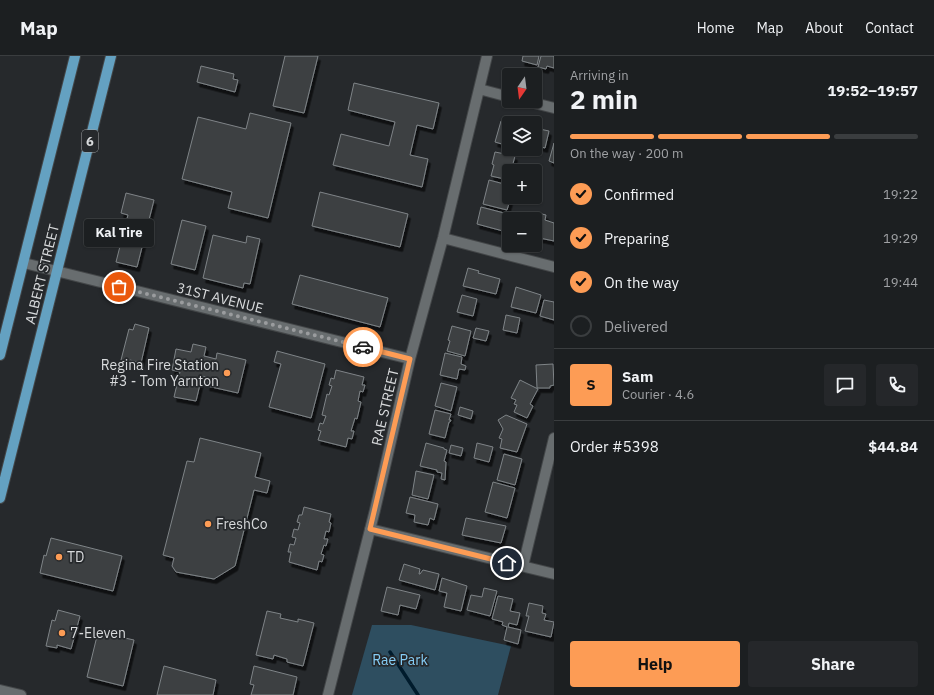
<!DOCTYPE html>
<meta charset="utf-8">
<style>
:root{--surface:#1c1f21;--page:#25272a;--text:#f1f3f6;--muted:#a0a2a5;--line:#3a3d3f;--accent:#fd9c55}
body{margin:0;font-family:"IBM Plex Sans",sans-serif;background:var(--page);color:var(--text);height:100vh;display:flex;flex-direction:column;font-size:15px;white-space:nowrap}
*{box-sizing:border-box;margin:0}
p{font-size:13px;color:var(--muted)}
.icon{flex:none;width:22px;height:22px;fill:none;stroke:currentColor;stroke-width:2;stroke-linecap:round;stroke-linejoin:round}
.map{position:relative;flex:1;overflow:hidden}
.side{display:flex;flex-direction:column;background:var(--surface);width:380px}
.side>*{flex:none}
.needle{width:26px;rotate:194deg}
.fabs{position:absolute;left:502px;top:12px;display:grid;gap:8px}
.fabs a{display:grid;place-items:center;width:40px;height:40px;border-radius:4px;background:var(--surface);box-shadow:0 1px 3px #0004,0 0 0 1px var(--line);font-size:20px}
.pin{position:absolute;display:grid;place-items:center;width:34px;height:34px;color:#fff;margin:-17px;border:2px solid #fff;border-radius:50%;box-shadow:0 1px 4px #0007}
.courier{position:absolute;display:grid;place-items:center;width:40px;height:40px;margin:-20px;border:3px solid #fd9c55;border-radius:50%;background:#fff;color:#222;box-shadow:0 1px 5px #0007}
.bubble{position:absolute;height:28px;border-radius:4px;background:var(--surface);box-shadow:0 1px 3px #0004,0 0 0 1px var(--line);font-size:13px;font-weight:800;line-height:28px;text-align:center}
.summary em{font-style:normal;font-weight:800}
.summary div{display:flex;flex-direction:column-reverse}
.summary{display:flex;align-items:center;justify-content:space-between;height:68px;padding:0 16px}
h1{font-size:26px;font-weight:800;line-height:30px}
.bar{display:grid;grid-template-columns:repeat(4,1fr);gap:6px 4px;align-content:center;height:48px;padding:0 16px}
.bar i{height:5px;border-radius:3px;background:var(--line)}
.bar .on{background:var(--accent)}
.bar p{grid-column:span 4}
.line{display:flex;align-items:center;gap:10px;padding:0 16px;border-top:1px solid var(--line)}
.line div{flex:1}
.round{display:grid;place-items:center;flex:none;width:42px;height:42px;border-radius:4px;background:var(--page)}
ol{padding:0 16px;list-style:none}
li{display:flex;align-items:center;gap:12px;height:44px}
li p{margin-inline-start:auto}
li .icon{padding:4px;border-radius:50%;background:var(--accent);color:#111;stroke-width:4}
li:last-child{color:var(--muted)}
li i{width:22px;height:22px;border:2px solid var(--line);border-radius:50%}
.action{display:flex;gap:8px;margin-top:auto;padding:8px 16px}
.action a{flex:1;height:46px;border-radius:4px;background:var(--accent);color:#111;font-size:16px;font-weight:800;line-height:46px;text-align:center}
.action a+a{background:var(--page);color:var(--text)}
header{display:flex;align-items:center;gap:24px;box-sizing:border-box;height:56px;padding:0 20px;background:var(--surface);border-bottom:1px solid var(--line)}
header strong{font-size:19px}
nav{display:flex;gap:22px;margin-inline-start:auto;font-size:14px}
main{display:flex;flex:1;min-height:0}
.map>svg:first-child{display:block}
</style>
<header>
<strong>Map</strong>
<nav><a>Home</a><a>Map</a><a>About</a><a>Contact</a></nav>
</header>
<main>
<div class="map">
<svg width="554" height="639" viewBox="0 0 554 639">
<defs>
<filter id="shadow"><feDropShadow dx="2.5" dy="4.5" stdDeviation="0" flood-color="#0009"/></filter>
</defs>
<rect width="100%" height="100%" fill="#26292c"/>
<path fill="#2e4e60" d="M372,569H411L511,590L498,639H352Z"/>
<g fill="none" stroke-linecap="round" stroke-linejoin="round">
<path stroke="#001b2c" stroke-width="3.5" d="M390,596L418,639"/>
</g>
<path fill="#3c4043" stroke="#7f8487" filter="url(#shadow)" d="M285,0H318L304,57L273,50Z
M523,0H539L537,9L522,5Z
M541,0H554V12L547,10L546,13L538,11Z
M201,10L234,18L233,23L238,24L235,36L197,26Z
M354,27L439,47L433,73L417,69L410,99L428,103L422,131L333,109L341,78L389,90L395,66L348,54Z
M250,57L291,67L268,162L228,152L232,136L182,123L198,61L246,73Z
M501,65L509,67V90L495,86Z
M535,72L549,75L545,92L535,89Z
M554,87V107L549,105Z
M495,96L515,100L511,115H509V124L491,120L494,109L492,108Z
M489,124L504,128L502,134L509,136V141H511L507,154L483,148Z
M320,136L408,158L400,191L312,170Z
M126,137L154,144L137,211L116,206L128,159L121,157Z
M481,151L508,158L503,175L477,168Z
M538,157L546,159L545,164L554,167V185L535,181V162H537Z
M182,164L206,170L195,214L171,208Z
M509,168V184L505,183Z
M213,179L246,187L247,180L260,183L250,228L244,227L243,232L203,222Z
M468,212L479,215L478,217L500,223L496,238L463,230Z
M300,219L388,242L380,271L292,248Z
M516,231L541,239L536,257L511,251Z
M462,239L477,243L473,260L457,256Z
M544,244L554,246V264L540,260Z
M506,259L520,262L517,277L503,274Z
M135,268L149,272L141,307L130,304L129,306L121,304L129,273L133,274Z
M452,270L471,275L465,300L447,295L450,285L448,284Z
M476,272L489,275L486,285L473,282Z
M193,288L206,291L204,300L216,303L217,297L246,304L238,337L207,330L209,322L202,320L196,345L174,341L180,316L172,314L176,293L191,296Z
M277,295L325,308L311,362L269,351L281,308L274,306Z
M445,297L462,301L461,308L466,310L465,314L459,313L457,323L440,319Z
M553,308L554,329L550,330V332H537L536,309Z
M336,314L364,321L362,329H365L363,336L360,335L358,345L361,346L357,363L355,362L351,375H354L352,383L348,382L346,391L318,384L321,375L318,374L320,367L323,368L326,360L322,359L327,338L329,339L332,330L329,329L331,322L334,323Z
M520,324L538,333L530,348L533,350L527,362L514,356L517,349L514,348L516,344L511,342Z
M441,327L457,331L451,355L435,350Z
M460,351L473,355L471,363L458,359Z
M435,354L451,358L449,364H451L450,366H449L445,382L429,378Z
M506,359L527,368L517,396L500,392L502,383L499,382L503,373L498,364Z
M200,382L261,397L255,421L270,425L267,437L254,434L235,510L214,523L176,516L172,510L174,502L163,499L187,405L194,406Z
M426,387L444,392V393L447,394L444,405L446,406L445,424L441,423L442,417L437,416V414L420,410Z
M477,387L493,391L489,406L474,402Z
M451,389L463,392L461,400L449,397Z
M504,398L522,403L515,429L497,424Z
M416,415L434,419L428,443L412,439Z
M493,426L515,432L507,462L485,456Z
M410,441L438,448L434,464L430,462L428,469L414,466L415,459L406,457Z
M304,451L331,458L329,466L331,467L329,476L326,475L324,483H328L326,490L324,489L321,498L324,499L322,506L319,505L317,514L289,506L291,496H288L290,488L294,489L296,482L292,481L294,473L298,474L300,467L297,466L299,459H302Z
M466,462L506,470L501,487L462,479Z
M51,482L122,500L113,535L40,517L44,499L46,500Z
M404,508L420,513L419,518H420L423,514L439,518L435,534L399,524Z
M442,522L467,530L461,555L444,551L447,537L439,535Z
M387,531L420,539L416,553L400,549L398,559L381,555Z
M484,532L497,535L490,560L467,554L471,539L482,541Z
M498,540L513,543L510,555L520,557L517,569L509,567L508,571L521,574L518,588L504,584L507,571L502,569L503,566L492,563Z
M529,547L543,550L542,557L546,558L544,564L554,566L551,581L525,575L529,560H526Z
M58,554L80,560L71,593L57,589V592L46,590L52,564L55,565Z
M267,555L281,558L280,562L298,566V563L314,567L303,610L287,606V603L274,599L273,603L256,599Z
M98,576L134,584L123,630L87,621Z
M164,610L216,624L213,639H157Z
M254,610L297,621L293,639H251L254,629L250,628Z"/>
<g fill="none" stroke-linecap="round" stroke-linejoin="round">
<g stroke="#434648" stroke-width="12">
<path id="minor" d="M479,33L509,41
M526,45L554,52
M443,182L554,211
M24,207L410,303
M370,473L554,518
M523,510L554,382
M0,634L21,639
M328,639L375,454L410,303L443,182L487,0"/>
</g>
<g stroke="#434648" stroke-width="12">
<path id="major" d="M0,299L75,0
M0,442L111,0"/>
</g>
<use href="#minor" stroke="#686d6f" stroke-width="10"/>
<use href="#major" stroke="#64a1c1" stroke-width="10"/>
</g>
<g fill="none" stroke-linecap="round" stroke-linejoin="round">
<path stroke="#9a9c9e" stroke-width="4" stroke-dasharray="0 7.2" d="M119,231L363,291"/>
<path stroke="#fd9c55" stroke-width="5" d="M363,291L410,303L370,473L507,507"/>
</g>
<g fill="#fd9c55" stroke="#26292c" stroke-width="1.5">
<circle cx="227" cy="317" r="4"/>
<circle cx="208" cy="468" r="4"/>
<circle cx="59" cy="501" r="4"/>
<circle cx="62" cy="577" r="4"/>
</g>
<g text-anchor="middle" dominant-baseline="central" stroke-width="3.5" stroke-linejoin="round" paint-order="stroke">
<rect fill="#26292c" stroke="#a3a5a7" stroke-width="1" x="82" y="74" width="16" height="22" rx="3"/>
<g font-size="13" font-weight="bold" fill="#d8dadc">
<text x="90" y="85">6</text>
</g>
<g font-size="14" fill="#d8dadc" stroke="#26292c">
<text transform="translate(42 218) rotate(-76)">ALBERT STREET</text>
<text transform="translate(220 242) rotate(14)">31ST AVENUE</text>
<text transform="translate(385 351) rotate(-77)">RAE STREET</text>
</g>
<g font-size="14" fill="#d8dadc" stroke="#26292c" text-anchor="start">
<text x="219" y="309" text-anchor="end">Regina Fire Station<tspan x="219" dy="16">#3 - Tom Yarnton</tspan></text>
<text x="216" y="468">FreshCo</text>
<text x="67" y="501">TD</text>
<text x="70" y="577">7-Eleven</text>
</g>
<g font-size="14" fill="#85cdf6" stroke="#26292c">
<text x="400" y="604">Rae Park</text>
</g>
</g>
</svg>
<div class="fabs">
<a><svg class="needle" viewBox="-14 -14 28 28"><path d="M0-13l5 13h-10z" fill="#e53935"/><path d="M0 13l5-13h-10z" fill="#a0a2a5"/></svg></a>
<a><svg class="icon" aria-label="layers" viewBox="0 0 24 24"><path d="M12 4l9 5-9 5-9-5zM3 14l9 5 9-5"/></svg></a>
<a>+</a>
<a>−</a>
</div>
<div class="pin" style="left:119px;top:231px;background:#ea580c"><svg class="icon" aria-label="bag" viewBox="0 0 24 24"><path d="M5 8h14l-1 12H6zM9 8a3 3 0 0 1 6 0"/></svg></div>
<div class="pin" style="left:507px;top:507px;background:#1f2937"><svg class="icon" aria-label="home" viewBox="0 0 24 24"><path d="M3 11l9-7 9 7M6 9v11h12V9"/></svg></div>
<div class="courier" style="left:363px;top:291px"><svg class="icon" aria-label="car" viewBox="0 0 24 24"><path d="M5 17H2v-5l4-1 3-4h7l3 4 3 1v5h-3M9 17h6M6 11h13"/><circle cx="7" cy="17" r="2"/><circle cx="17" cy="17" r="2"/></svg></div>
<div class="bubble" style="left:84px;top:163px;width:70px">Kal Tire</div>
</div>
<section class="side">
<div class="summary"><div><h1>2 min</h1><p>Arriving in</p></div><em>19:52–19:57</em></div>
<div class="bar"><i class="on"></i><i class="on"></i><i class="on"></i><i></i><p>On the way · 200 m</p></div>
<ol>
<li><svg class="icon" aria-label="check" viewBox="0 0 24 24"><path d="M5 12l5 5 9-10"/></svg>Confirmed<p>19:22</p></li>
<li><svg class="icon" aria-label="check" viewBox="0 0 24 24"><path d="M5 12l5 5 9-10"/></svg>Preparing<p>19:29</p></li>
<li><svg class="icon" aria-label="check" viewBox="0 0 24 24"><path d="M5 12l5 5 9-10"/></svg>On the way<p>19:44</p></li>
<li><i></i>Delivered</li>
</ol>
<div class="line" style="height:72px"><b class="round" style="background:var(--accent);color:#111">S</b><div><b>Sam</b><p>Courier · 4.6</p></div><a class="round"><svg class="icon" aria-label="chat" viewBox="0 0 24 24"><path d="M4 5h16v11H9l-5 4z"/></svg></a><a class="round"><svg class="icon" aria-label="phone" viewBox="0 0 24 24"><path d="M5 4h4l2 5-3 2q2 4 5 5l2-3 5 2v4C11 20 4 13 5 4z"/></svg></a></div>
<div class="line" style="height:52px"><div>Order #5398</div><b>$44.84</b></div>
<div class="action"><a>Help</a><a>Share</a></div>
</section>
</main>
